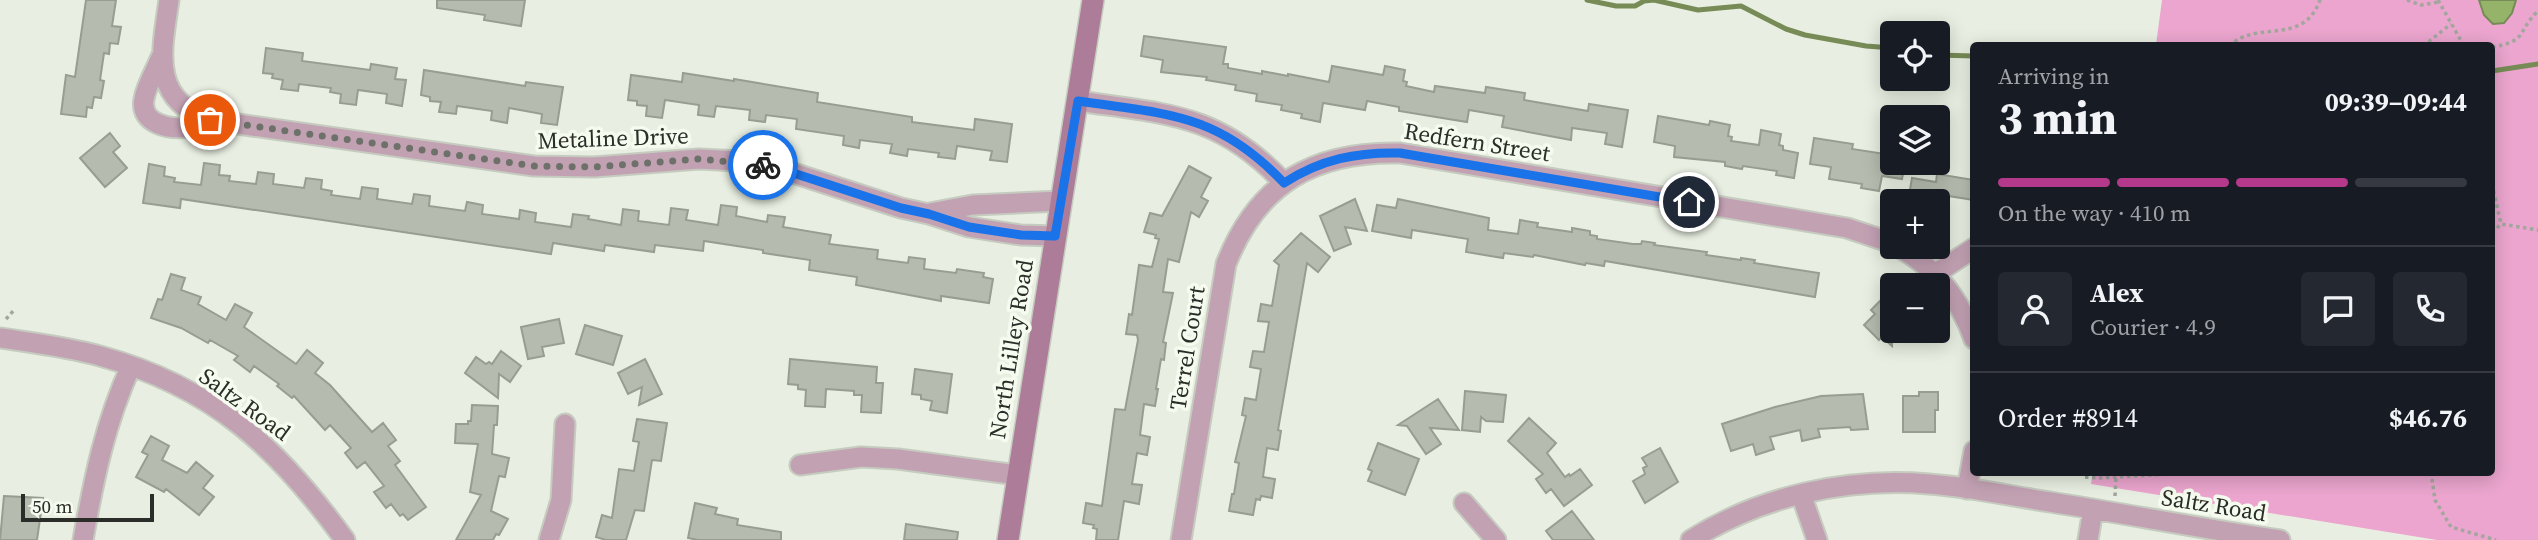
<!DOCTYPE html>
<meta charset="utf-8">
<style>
:root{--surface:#171b24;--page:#242831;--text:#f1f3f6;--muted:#9ea1a6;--line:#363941;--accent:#b4398b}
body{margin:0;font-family:"Source Serif 4",serif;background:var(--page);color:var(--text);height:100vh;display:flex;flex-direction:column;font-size:26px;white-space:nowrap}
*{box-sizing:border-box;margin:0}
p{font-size:23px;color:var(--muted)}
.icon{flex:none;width:38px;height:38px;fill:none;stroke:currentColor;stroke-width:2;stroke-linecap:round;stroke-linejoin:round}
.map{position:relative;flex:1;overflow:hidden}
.panel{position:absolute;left:1970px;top:42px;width:525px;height:434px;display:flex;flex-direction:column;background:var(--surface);border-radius:7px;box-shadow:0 4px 18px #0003}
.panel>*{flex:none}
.buttons{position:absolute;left:1880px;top:21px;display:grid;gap:14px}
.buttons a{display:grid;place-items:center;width:70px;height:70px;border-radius:7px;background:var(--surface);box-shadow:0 4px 18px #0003;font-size:35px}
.scale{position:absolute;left:21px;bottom:18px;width:133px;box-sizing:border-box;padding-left:7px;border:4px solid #2b2d28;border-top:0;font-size:19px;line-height:24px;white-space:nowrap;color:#2b2d28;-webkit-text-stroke:5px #f5fbee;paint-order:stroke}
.pin{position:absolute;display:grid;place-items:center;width:60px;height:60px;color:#fff;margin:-30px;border:4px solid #fff;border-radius:50%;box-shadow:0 2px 7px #0007}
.courier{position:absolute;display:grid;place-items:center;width:70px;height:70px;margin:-35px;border:5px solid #1a73e8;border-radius:50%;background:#fff;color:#222;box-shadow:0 2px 9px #0007}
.head em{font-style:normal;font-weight:700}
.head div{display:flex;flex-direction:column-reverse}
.head{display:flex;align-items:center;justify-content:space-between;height:119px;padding:0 28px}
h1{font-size:46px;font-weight:700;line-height:52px}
.bar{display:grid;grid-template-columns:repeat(4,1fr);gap:10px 7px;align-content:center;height:84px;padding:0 28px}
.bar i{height:9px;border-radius:5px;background:var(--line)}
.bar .on{background:var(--accent)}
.bar p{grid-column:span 4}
.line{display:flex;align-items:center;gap:18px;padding:0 28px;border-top:2px solid var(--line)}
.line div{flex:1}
.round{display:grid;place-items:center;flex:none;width:74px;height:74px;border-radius:7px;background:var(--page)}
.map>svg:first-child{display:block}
</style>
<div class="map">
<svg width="2538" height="540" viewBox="0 0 2538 540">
<rect width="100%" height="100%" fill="#e8eee1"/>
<path fill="#eba5ce" d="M2162,0H2538V540H2437L2091,484L2093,472H2492V46L2156,45Z"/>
<path fill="#96b36a" stroke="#768b56" stroke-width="2" d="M2479,0H2516L2512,13L2504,23L2493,24L2484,15Z"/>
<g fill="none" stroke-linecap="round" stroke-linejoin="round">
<path stroke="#768b56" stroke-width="5" d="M1587,0L1616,6H1635L1644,1L1654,0L1698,10L1741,6L1786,29L1805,35L1866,46L1892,48
M1937,55L1974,56
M2492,71L2538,64"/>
</g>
<path fill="#b5bbae" stroke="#989d91" stroke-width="2" d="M86,0H116L112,26L121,27L118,44L110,43L109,54L104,53L100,80L104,81L101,98L94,97L92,108L87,107L86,117L61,114L66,75L75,77Z
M437,0H525L521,26L484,20L485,15L437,8Z
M1144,36L1226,47L1223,64H1228V68L1262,74V71L1288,76V74L1329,82L1332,66L1383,75L1385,66L1405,70L1403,81L1407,82L1406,86L1434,92L1435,86L1485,93L1486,87L1525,93L1524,100L1588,111L1589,104L1628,110L1622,147L1605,144L1607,133L1572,128L1571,140L1502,127L1504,116L1469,110L1467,122L1399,111V107L1367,101L1365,110L1323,103L1320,122L1301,118L1302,114L1281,110L1282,105L1256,101L1257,94L1235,90L1236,85L1206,80L1207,77L1161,72L1163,60L1141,56Z
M266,48L303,53L302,61L370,70L371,64L397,68L395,79L406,80L402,106L386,103L387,94L358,90L356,105L340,103L341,94L330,92L331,88L299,84L298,91L281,89L283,80L272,78L273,74L263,73Z
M424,70L525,86L526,82L563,87L557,125L541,123L542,114L509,108L507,123L491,120L492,111L457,106L456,114L439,112L441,102L430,101V97L421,95Z
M683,73L734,81V79L818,93L817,102L912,117V122L974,130L975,119L1012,124L1007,162L990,160L992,151L957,146L955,159L938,157L939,153L908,149L907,156L890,153L892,144L860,140L859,148L843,145L844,136L796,129L797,119L766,115L765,122L749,120L750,110L716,106L714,117L698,115L699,105L665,100L662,118L646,116L647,106L637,105V101L628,100L631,75L682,82Z
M1658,116L1709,125L1710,121L1730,125L1728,136L1732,137L1731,141L1759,145L1761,130L1781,134L1779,145L1783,146V150L1798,153L1794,178L1776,175L1777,171L1743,166L1742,169L1725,166V162L1674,157L1675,146L1654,142Z
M110,133L120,146L113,152L127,168L105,187L80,158Z
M1814,138L1853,144L1852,149L1892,155V163H1905L1902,179L1882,176L1879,191L1861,188L1862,184L1829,179L1831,167L1810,164Z
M204,163L220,165L219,175L230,176L229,181L256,184L258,172L274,174L273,184L304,188L306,178L322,180L321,189L332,191L331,195L360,199L362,187L378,189L377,199L412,204L414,194L430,196L429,206L465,211L467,202L483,205L482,214L519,219L520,210L536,213L535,222L571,227L573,214L589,216L588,219L621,225L623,209L639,211L638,221L669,225L671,208L688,210L686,220L718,225L721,205L737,207L736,216L767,222L768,215L785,217L783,227L831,235L829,244L878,250L877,259L908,263L909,257L925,259L924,269L956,273L957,269L984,273L983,277L993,279L989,303L941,296V301L856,285L857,277L809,270L810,260L763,253V250L704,241L703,251L655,245L654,252L605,245L604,251L553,243L551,254L181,199L180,208L143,203L149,164L165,167L164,176L175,178L174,182L201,185Z
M1189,166L1211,178L1201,197L1208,201L1199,217L1191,212L1179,262L1168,259L1163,292L1173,293L1163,342L1166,343L1164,360L1161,359L1156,389H1158L1155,406L1144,404L1140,435L1150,437L1147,455L1137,453L1132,484L1142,485L1139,504L1124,501L1118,540H1096L1097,529L1093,528L1094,525L1083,523L1086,503L1102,506L1115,409L1125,410L1138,340L1137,335L1126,334L1129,314L1132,315L1139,265L1152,267L1159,239L1155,238L1156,235L1144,232L1150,213L1162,216Z
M1937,174L1974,180V200L1948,196L1947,201H1908L1912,178L1936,182Z
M1355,199L1367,231L1345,227L1351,244L1334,251L1320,216Z
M1398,199L1489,218L1488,230L1518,234L1520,220L1538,223L1537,227L1572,232V228L1590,231V235L1597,236V239L1633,244H1641L1642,241L1655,243L1654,245L1707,252L1706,255L1741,260V258L1755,260L1754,263L1819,273L1815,297L1605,261L1604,266L1586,263L1585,265L1534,255L1533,257L1504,253L1503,258L1466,252L1468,239L1412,230L1411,238L1372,231L1377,205L1396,208Z
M1301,233L1330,257L1318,272L1307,263L1278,430L1281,431L1278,450L1267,448L1263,477L1275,479L1272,498L1261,496L1260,500L1256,499L1253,515L1229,511L1232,494H1234L1239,463L1235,462L1246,416L1242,415L1245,398L1256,400L1261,369L1250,367L1253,351L1264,352L1269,322L1258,321L1261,304L1272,306L1279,265L1274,261Z
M171,274L185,278L181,290L201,297L198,304L226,320L235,304L252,313L244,327L296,364L307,350L323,363L315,373L330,385L372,432L383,423L396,440L388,446L400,461L395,465L426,507L408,520L403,514L400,516L391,504L386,508L374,492L384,486L365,462L357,468L345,453L351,448L330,425L325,430L294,396L292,398L277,386L279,384L254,366L250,372L234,360L238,356L210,340L208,343L181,328L151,318L158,299L162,300Z
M1882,299L1892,308V346L1882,337L1879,340L1864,325L1875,314L1871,310Z
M559,319L564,343L542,347L544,356L528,359L521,327Z
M585,325L622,336L613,365L576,354Z
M501,351L521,366L510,382L499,374L498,398L465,373L476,357L486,364L489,362L492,364Z
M645,359L662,394L639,405L642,387L628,394L618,373Z
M790,359L877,367L876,383H883L881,413L861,412L862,395H854V391L826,389L825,407L805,406L806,390L798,389V385L788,384Z
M915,369L952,374L947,413L930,410L932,401L921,399V395L912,394Z
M1465,391L1506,395L1503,422L1486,421L1481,417L1480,432L1462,430Z
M1919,392H1938V410H1935V432H1903V396H1919Z
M1863,394L1868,429L1851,430L1850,427L1818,429L1820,437L1802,441L1800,430L1770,437L1774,449L1756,455L1753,444L1731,451L1722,424L1775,407L1821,396Z
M1438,399L1459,430L1430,428L1441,444L1426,454L1407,426L1398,425Z
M472,405L498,406L497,425H494L492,454L509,458L505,477L499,476L491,511L508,519L499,535L496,534L493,540H456L481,495L470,492L478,444L455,443L456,424H468V421H471Z
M1529,418L1556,443L1547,453L1565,477L1569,474L1570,476L1580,469L1592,485L1564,506L1551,489L1546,493L1536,479L1543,474L1508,441Z
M637,419L667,423L661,461L652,460L644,511L635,510L626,540H606L596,537L602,515L612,518L619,469L634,471L639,442L633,441Z
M151,436L169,446L162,460L187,473L196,462L213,476L203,488L214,497L199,515L166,489L164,492L136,477L148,455L142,452Z
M1378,443L1419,459L1405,495L1368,481L1372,471L1368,469Z
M1660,448L1678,482L1645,503L1633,481L1645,474L1643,468L1647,466L1642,458Z
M4,496L43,498L37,540H0Z
M695,503L717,508L715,514L738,519L737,525L781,532V540H698L688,538Z
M1572,511L1594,540H1553L1546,531Z
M906,524L958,532L957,540H904Z"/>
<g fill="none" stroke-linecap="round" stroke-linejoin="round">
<g stroke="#c6cbc0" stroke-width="23">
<path id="street" d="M169,0C162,50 149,99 210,120L534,166L594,167L699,159L739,161L787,171L901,208L929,214L969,227L1021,235L1055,236
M161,57C156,70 146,86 144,99C139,124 170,130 189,127C196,125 203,122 210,120
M1078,101C1166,114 1219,113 1284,183
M930,213L973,205L1061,201
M1898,247C1935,267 1960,300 1974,339
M1935,274L1974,248
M1,338C34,343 68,347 100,356C214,387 278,448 345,540
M800,465L861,457L898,459L1018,475
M1967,489L1974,451
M1801,494L1817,540
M1464,503L1496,540
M83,540C94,478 105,423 131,366
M549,540L561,500L565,424
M1181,540L1226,264C1258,183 1314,151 1400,153L1847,228L1892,243
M1691,540C1760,496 1848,477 1929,484C1970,487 2010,496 2050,502C2127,514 2203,529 2280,540
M2088,540L2093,509"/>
</g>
<g stroke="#c6cbc0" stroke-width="24">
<path id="secondary" d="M1008,540L1093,0"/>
</g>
<path stroke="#a2a69c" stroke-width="3.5" stroke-dasharray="3.5 3.5" stroke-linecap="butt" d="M2407,0L2421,5L2439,2
M2438,0L2464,46
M2229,46C2257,19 2303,47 2320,0
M2423,46L2451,24
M2492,47C2529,41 2516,32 2538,11
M2492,184L2501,224
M2492,233L2501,224L2538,230
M6,319L15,309
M2431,472L2435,500L2451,527L2496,540
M2085,477L2099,478L2206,472
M2115,496L2116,477"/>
<use href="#street" stroke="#c2a1b3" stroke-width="19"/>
<use href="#secondary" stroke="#ac7c98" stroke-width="21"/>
</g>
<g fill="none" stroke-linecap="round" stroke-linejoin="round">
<path stroke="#6d7169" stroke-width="7" stroke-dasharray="0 12.6" d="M210,120L534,166L594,167L699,159L763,165"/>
<path stroke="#1a73e8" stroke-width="9" d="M763,165L787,171L901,208L929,214L969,227L1021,235L1055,236L1078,101C1167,114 1218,113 1284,183C1321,159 1357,152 1400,153L1689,202"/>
</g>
<g text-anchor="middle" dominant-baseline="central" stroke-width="7" stroke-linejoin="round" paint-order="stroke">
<g font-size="23" fill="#2b2d28" stroke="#f5fbee">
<text transform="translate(613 138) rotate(-2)">Metaline Drive</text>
<text transform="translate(1477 142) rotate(9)">Redfern Street</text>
<text transform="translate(1187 348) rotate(-81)">Terrel Court</text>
<text transform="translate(1011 349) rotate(-81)">North Lilley Road</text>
<text transform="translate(245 404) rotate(36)">Saltz Road</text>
<text transform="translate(2214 505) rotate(9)">Saltz Road</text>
</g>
</g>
</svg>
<div class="buttons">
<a><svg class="icon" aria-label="locate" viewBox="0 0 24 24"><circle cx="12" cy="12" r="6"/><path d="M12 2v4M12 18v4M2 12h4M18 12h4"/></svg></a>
<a><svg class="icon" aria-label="layers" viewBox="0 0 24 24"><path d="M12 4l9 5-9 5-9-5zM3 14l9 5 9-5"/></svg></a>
<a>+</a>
<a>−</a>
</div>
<div class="scale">50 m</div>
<div class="pin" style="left:210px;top:120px;background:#ea580c"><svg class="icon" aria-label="bag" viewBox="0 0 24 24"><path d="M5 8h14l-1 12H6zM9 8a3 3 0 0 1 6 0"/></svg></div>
<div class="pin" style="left:1689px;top:202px;background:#1f2937"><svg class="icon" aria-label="home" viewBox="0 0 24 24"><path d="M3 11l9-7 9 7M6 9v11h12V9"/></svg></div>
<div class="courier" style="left:763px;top:165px"><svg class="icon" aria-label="bike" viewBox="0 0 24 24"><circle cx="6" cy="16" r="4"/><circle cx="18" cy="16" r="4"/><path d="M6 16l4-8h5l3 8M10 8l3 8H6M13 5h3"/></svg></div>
<section class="panel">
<div class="head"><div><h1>3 min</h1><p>Arriving in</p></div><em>09:39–09:44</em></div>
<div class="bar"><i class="on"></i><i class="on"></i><i class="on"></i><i></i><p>On the way · 410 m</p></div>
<div class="line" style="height:126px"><a class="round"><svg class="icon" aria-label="person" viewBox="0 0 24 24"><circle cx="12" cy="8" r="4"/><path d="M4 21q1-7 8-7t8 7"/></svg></a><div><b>Alex</b><p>Courier · 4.9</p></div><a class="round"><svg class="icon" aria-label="chat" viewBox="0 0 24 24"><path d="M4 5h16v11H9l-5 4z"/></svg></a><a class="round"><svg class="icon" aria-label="phone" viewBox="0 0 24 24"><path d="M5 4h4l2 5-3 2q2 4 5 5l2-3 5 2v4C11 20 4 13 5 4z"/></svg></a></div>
<div class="line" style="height:91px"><div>Order #8914</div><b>$46.76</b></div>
</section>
</div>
